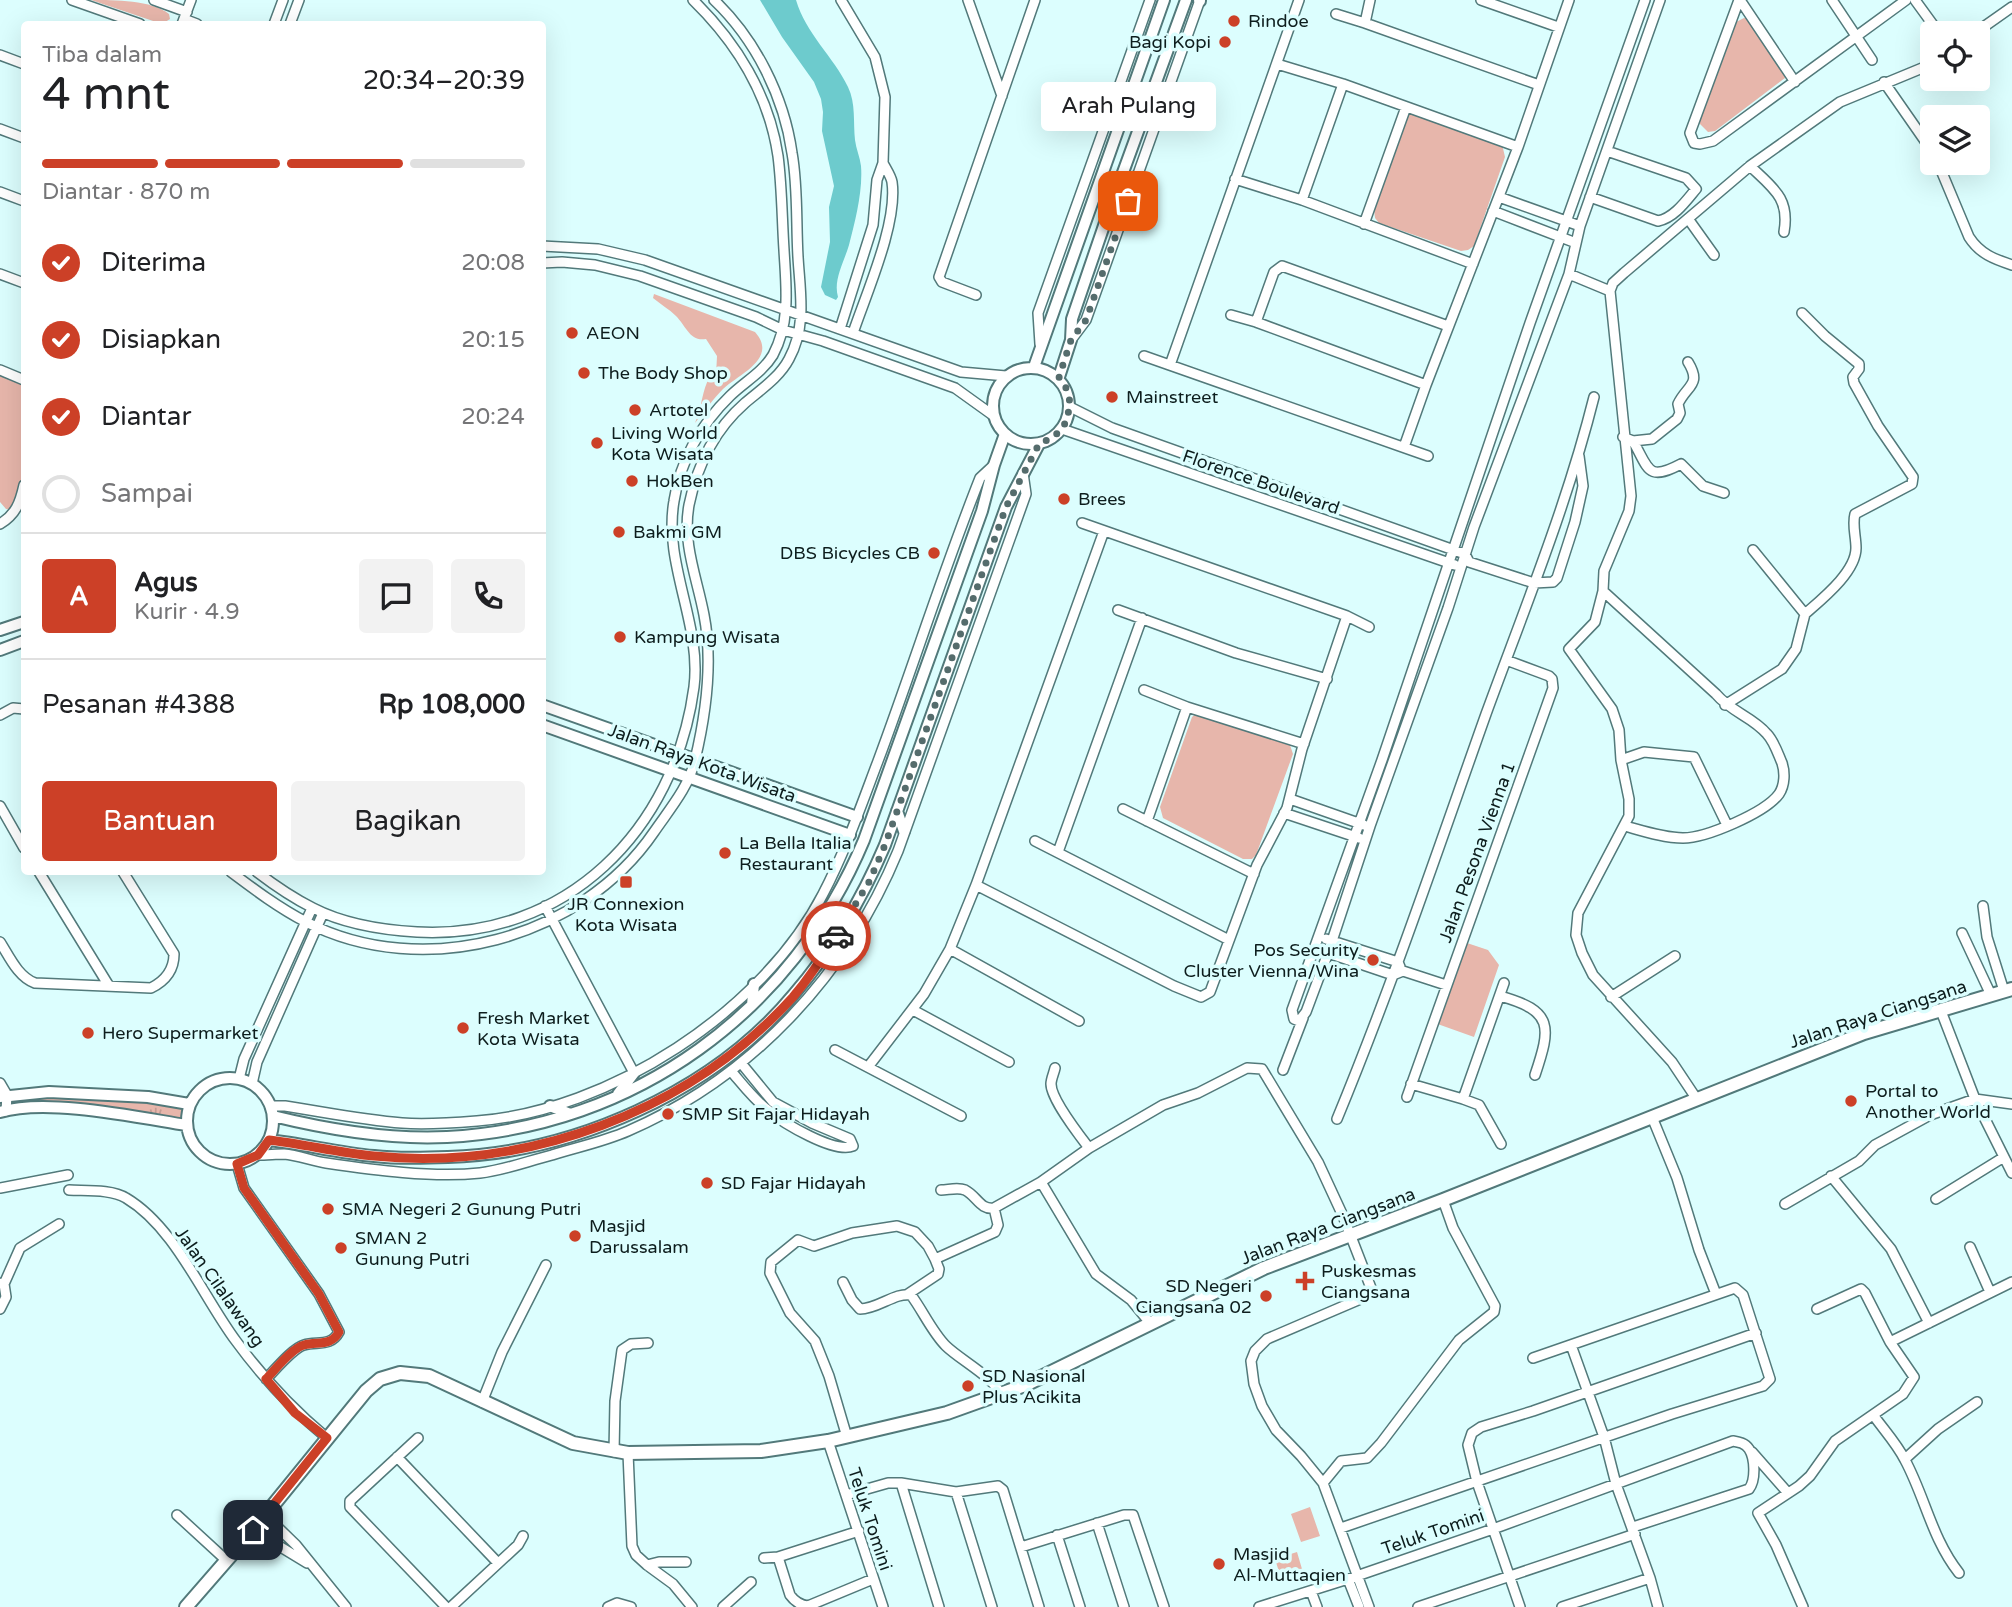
<!DOCTYPE html>
<html lang="id">
<meta charset="utf-8">
<style>
:root{--surface:#fff;--page:#f2f2f2;--text:#202124;--muted:#757577;--line:#e0e0e0;--accent:#cc4027}
body{margin:0;font-family:"Varela Round",sans-serif;background:var(--page);color:var(--text);height:100vh;display:flex;flex-direction:column;font-size:26px;white-space:nowrap}
*{box-sizing:border-box;margin:0}
p{font-size:23px;color:var(--muted)}
.icon{flex:none;width:38px;height:38px;fill:none;stroke:currentColor;stroke-width:2;stroke-linecap:round;stroke-linejoin:round}
.map{position:relative;flex:1;overflow:hidden}
.details{position:absolute;left:21px;top:21px;width:525px;height:854px;display:flex;flex-direction:column;background:var(--surface);border-radius:7px;box-shadow:0 7px 28px #0002}
.details>*{flex:none}
.controls{position:absolute;left:1920px;top:21px;display:grid;gap:14px}
.controls a{display:grid;place-items:center;width:70px;height:70px;border-radius:7px;background:var(--surface);box-shadow:0 7px 28px #0002;font-size:35px}
.pin{position:absolute;display:grid;place-items:center;width:60px;height:60px;color:#fff;margin:-30px;border-radius:14px;box-shadow:0 4px 10px #0006}
.courier{position:absolute;display:grid;place-items:center;width:70px;height:70px;margin:-35px;border:5px solid #cc4027;border-radius:50%;background:#fff;color:#222;box-shadow:0 2px 9px #0007}
.bubble{position:absolute;height:49px;border-radius:7px;background:var(--surface);box-shadow:0 7px 28px #0002;font-size:23px;font-weight:600;line-height:49px;text-align:center}
.summary em{font-style:normal;font-weight:600}
.summary div{display:flex;flex-direction:column-reverse}
.summary{display:flex;align-items:center;justify-content:space-between;height:119px;padding:0 21px}
h1{font-size:46px;font-weight:600;line-height:52px}
.bar{display:grid;grid-template-columns:repeat(4,1fr);gap:10px 7px;align-content:center;height:84px;padding:0 21px}
.bar i{height:9px;border-radius:5px;background:var(--line)}
.bar .on{background:var(--accent)}
.bar p{grid-column:span 4}
.line{display:flex;align-items:center;gap:18px;padding:0 21px;border-top:2px solid var(--line)}
.line div{flex:1}
.round{display:grid;place-items:center;flex:none;width:74px;height:74px;border-radius:7px;background:var(--page)}
ol{padding:0 21px;list-style:none}
li{display:flex;align-items:center;gap:21px;height:77px}
li p{margin-inline-start:auto}
li .icon{padding:7px;border-radius:50%;background:var(--accent);color:#fff;stroke-width:4}
li:last-child{color:var(--muted)}
li i{width:38px;height:38px;border:4px solid var(--line);border-radius:50%}
.primary-button{display:flex;gap:14px;margin-top:auto;padding:14px 21px}
.primary-button a{flex:1;height:80px;border-radius:7px;background:var(--accent);color:#fff;font-size:28px;font-weight:600;line-height:80px;text-align:center}
.primary-button a+a{background:var(--page);color:var(--text)}
.map>svg:first-child{display:block}
</style>
<div class="map">
<svg width="2012" height="1607" viewBox="0 0 2012 1607">
<defs>
<pattern id="grass-tufts" width="24" height="20" patternUnits="userSpaceOnUse" patternTransform="scale(1.75)"><rect width="24" height="20" fill="#e7b6ab"/><path d="M3 7l-1-3M5 7V3M7 7l1-3M15 17l-1-3M17 17v-4M19 17l1-3" fill="none" stroke="#c59c93"/></pattern>
</defs>
<rect width="100%" height="100%" fill="#dcfefe"/>
<path fill="url(#grass-tufts)" d="M7,1095L189,1104L186,1125L81,1109L0,1112V1097Z"/>
<path fill="#e7b6ab" d="M91,0C115,0 152,0 169,14L170,19L162,24Z
M1744,18L1750,19L1788,73L1785,78L1715,131L1708,132L1700,124V118L1734,23Z
M1415,113L1502,144L1505,157L1474,246L1468,250L1461,251L1379,223L1375,218L1374,209L1405,116Z
M654,294L755,332C778,358 741,373 723,389C713,399 704,412 695,423C702,407 702,390 710,376H716L717,356L706,339C690,342 686,326 676,316C669,309 660,304 653,298Z
M0,370L24,379V489L13,510L6,509L0,502Z
M1198,712L1289,742L1293,754L1256,855L1252,859H1243L1163,818L1160,807L1192,717Z
M1461,941L1488,950L1499,965L1474,1037L1432,1022Z
M1310,1507L1320,1536L1301,1542L1291,1514Z
M1297,1552L1302,1569L1280,1575L1275,1559Z"/>
<path fill="#6dcbcd" d="M760,0H796C806,34 833,56 848,87C856,103 853,123 855,140C856,149 860,157 861,166C863,191 855,222 849,245C844,262 833,280 838,297L836,300L825,295L821,287L830,242L829,207L834,186L822,131L823,112L821,99L814,82L782,37Z"/>
<g fill="none" stroke-linecap="round" stroke-linejoin="round">
<g stroke="#52797a" stroke-width="12">
<path id="minor" d="M72,0L140,24
M154,0L187,12
M841,0L875,57L885,97L883,163
M968,0L1002,96
M1370,0L1365,23L1539,85
M1481,0L1558,27
M1645,0L1530,323L1382,760L1292,1010L1294,1019L1299,1021L1306,1012L1328,953L1370,826L1448,608L1474,527L1569,274L1580,226L1660,0
M1739,0L1690,133L1694,143L1700,144L1713,141L1906,0
M1740,0L1795,82
M1832,0L1872,60
M1915,0L1939,33
M1336,14L1365,23
M184,19L197,24
M182,24L191,0
M274,24L283,0
M290,24L299,0
M1975,33L2012,7
M0,55L24,64
M1277,64L1343,84L1518,147
M1884,82L1932,151
M0,129L24,138
M1938,163L1969,237C1980,254 1994,259 2012,265
M1750,166C1773,188 1790,198 1784,232
M1235,179L1302,200L1473,264
M0,192L24,201
M1499,197L1580,226
M1590,197L1658,221C1674,218 1686,201 1696,189L1686,178L1607,151
M1302,200L1343,84
M1493,211L1576,243
M1689,220L1714,255
M1364,224L1406,107
M542,246L598,249L645,260L961,372L1006,376
M542,263L562,262L595,265L640,276L756,317L783,330L823,341L955,388L994,416
M0,274L24,283
M1569,274L1610,291
M976,295L942,282L939,277L1035,0
M1802,313L1825,336L1859,364V369L1853,377L1854,383L1878,426L1913,477L1912,484L1855,514C1852,525 1856,536 1856,548C1856,572 1822,599 1805,614
M1231,315L1256,322L1426,385
M1256,322L1274,272L1282,266L1448,326
M840,329L873,225L877,180L883,163C886,169 891,176 892,182C898,223 866,294 853,333
M1071,340L1086,320L1200,0
M1040,344L1038,313L1150,0
M1144,356L1428,456
M1170,365L1299,0
M0,370L24,380
M1070,407L1112,428L1465,554L1469,562L1534,583L1553,582L1557,578L1575,522L1583,486L1579,456
M1062,429L1455,565
M1623,437L1633,441L1652,439L1677,419L1680,413L1678,404C1687,385 1702,385 1688,362
M1633,441C1649,469 1647,482 1681,464L1703,486L1724,493
M1404,447L1426,385L1518,147L1569,0
M1082,523L1347,616L1369,627
M0,524C16,514 20,503 24,485
M1603,591L1716,694C1731,712 1753,717 1767,734C1774,741 1778,754 1782,763C1785,772 1785,785 1779,794C1765,813 1706,838 1683,838C1664,838 1643,831 1625,826
M1118,610L1236,653L1327,679
M1144,690L1187,707L1304,744
M1725,705L1782,669L1796,649L1805,614L1753,550
M0,715L13,708L24,709
M1621,760L1644,752L1694,757L1727,825
M1290,799L1364,825
M0,806L24,848
M1123,809L1254,874
M1284,813L1359,838
M1147,821L1187,707
M1035,841L1229,940
M1058,852L1142,618
M39,872L109,986
M231,872C255,890 279,908 306,922C423,982 581,939 654,832C669,810 689,787 695,760C706,714 713,661 704,615C697,578 682,543 689,505C697,466 714,430 745,403C760,390 779,378 789,359C807,326 800,292 798,257C796,223 798,186 792,153C784,96 755,39 714,0
M257,872C274,885 293,898 313,908C344,924 382,930 417,932C566,940 675,830 694,687C702,624 663,564 674,501C680,461 701,424 730,396C744,382 762,373 773,355C791,321 786,286 784,250C782,219 782,187 778,156C769,95 736,42 693,0
M976,885L1174,986L1201,997L1210,992L1257,865L1287,808L1302,749L1347,616
M545,906L634,1073
M1983,906L1987,937L2004,991
M1962,933L1991,995
M1326,939L1398,962L1400,967
M0,942C9,956 18,977 35,983L151,988C165,981 174,970 174,954L123,872
M950,949L1079,1021
M1325,952L1393,975L1403,971L1446,985
M1500,996C1554,1011 1551,1027 1535,1075
M1611,997L1675,956
M913,1010L1009,1062
M1941,1011L1975,1099L2012,1173
M835,1050L961,1116
M868,1067L924,994L950,949L976,885L1104,531
M1055,1068C1054,1073 1051,1079 1051,1084C1051,1099 1079,1135 1089,1148
M1283,1070L1303,1018
M731,1071C743,1085 754,1100 769,1111C783,1123 835,1154 853,1146L850,1139L812,1123L773,1102L741,1063
M239,1079L244,1059L312,908
M0,1083L7,1095L6,1111
M252,1084L257,1062L323,913
M1411,1084L1463,1099
M1407,1097L1553,688L1552,679L1549,676L1506,660
M1696,1098L1672,1062L1593,975L1582,953L1576,935L1578,913L1629,816V799L1621,760L1619,730L1612,709L1569,649L1595,622L1603,591L1604,571L1629,511L1631,496L1610,291L1613,283L1624,273L1750,166L1840,102L1932,64
M270,1106H285C324,1112 363,1120 402,1123C426,1125 452,1123 477,1121C609,1111 762,1012 823,894C845,852 861,806 878,761C913,667 943,571 980,478L994,465
M1652,1117L1677,1178L1699,1250L1716,1294
M1337,1119C1392,986 1438,849 1486,714C1524,610 1567,505 1594,397
M1501,1144L1479,1105L1463,1099L1504,983
M258,1155C267,1155 276,1154 284,1154C298,1155 312,1161 326,1163C374,1170 432,1178 480,1173C505,1170 528,1161 552,1155C577,1147 603,1142 628,1131C751,1078 847,975 898,851L1026,494L1023,473
M237,1164L244,1188L319,1294L339,1332C331,1347 317,1341 304,1345C293,1348 275,1370 266,1379
M1831,1176L1891,1249L1929,1323
M1041,1182L1089,1148L1163,1105L1198,1093L1247,1068L1262,1069L1318,1162L1343,1216L1371,1288L1365,1297L1267,1339L1255,1351L1251,1361L1254,1384L1262,1406L1276,1430L1301,1456L1323,1483L1369,1607
M0,1188L68,1175
M69,1190C85,1191 112,1189 126,1198C175,1227 203,1297 236,1341C263,1378 291,1408 327,1438
M941,1190C948,1190 958,1187 965,1190C977,1196 980,1210 994,1208
M1936,1199L2004,1157
M1785,1204L1859,1161L1875,1145L1930,1115L1975,1099L2012,1104
M1970,1247L1990,1292
M843,1282L852,1300L860,1309C878,1309 895,1292 911,1295C923,1311 932,1332 946,1346C959,1359 996,1379 1000,1394
M4,1284L20,1248L59,1224
M908,1294L938,1274L939,1269L935,1259
M0,1309L6,1297L4,1284L2,1283
M1890,1342L2012,1282
M1571,1345L1604,1437L1616,1484L1650,1578L1658,1607
M482,1402L502,1352L546,1265
M1874,1416C1884,1430 1897,1444 1905,1460C1925,1497 1932,1539 1959,1573
M847,1437L829,1376L815,1341L790,1313L770,1273L771,1262L798,1240L814,1246L852,1233L897,1226L915,1232L928,1246L935,1259L995,1232L998,1225L994,1208L1041,1182L1096,1274L1131,1300L1150,1323
M418,1438L350,1501V1507L446,1607
M828,1441L883,1607
M614,1452L615,1401L622,1350L631,1344L648,1343
M1752,1452L1788,1493
M628,1453L632,1546L636,1555L647,1565L659,1562H686
M397,1457L498,1563
M1905,1459L1938,1429L1977,1402
M901,1483L939,1607
M1323,1483L1341,1461L1367,1458L1381,1443L1459,1340L1494,1312L1495,1306L1453,1228L1443,1200
M956,1492L992,1607
M846,1495L888,1483H901L956,1492L998,1486L1003,1490L1039,1607
M177,1515L226,1560
M265,1515L296,1545L346,1607
M1097,1523L1124,1607
M1341,1528L1672,1414L1763,1386L1770,1379L1743,1295L1735,1288L1533,1358
M253,1530L307,1563
M1057,1535L1080,1607
M1021,1547L1124,1515H1133L1164,1607
M778,1557L790,1595C795,1602 800,1605 808,1606L873,1579
M764,1558L778,1557L859,1531
M647,1565L673,1584L692,1607
M1348,1579L1359,1607
M1311,1591L1317,1607
M451,1607L518,1545L523,1536
M608,1607L617,1603L631,1607
M723,1607L751,1582
M1259,1607L1348,1579L1493,1529L1733,1441C1739,1442 1745,1443 1749,1449C1755,1458 1756,1480 1749,1489L1633,1527
M1418,1607L1635,1534
M1520,1607L1477,1482L1468,1445L1472,1433L1481,1427L1533,1411L1756,1333
M1562,1607L1650,1578
M1803,1607L1776,1545L1758,1513L1799,1486L1810,1476L1835,1441L1903,1394L1914,1377L1890,1342L1865,1293L1861,1289L1817,1309"/>
</g>
<g stroke="#52797a" stroke-width="14">
<path id="tertiary" d="M1199,0L1200,1
M1120,184L1136,177
M1034,367L1164,0
M993 406a38 38 0 1 1 76 0a38 38 0 1 1-76 0Z
M1059,377L1071,340L1072,319L1110,208L1186,0
M0,630L24,622
M0,650L24,641
M542,705L857,817
M542,725L850,835
M897,811L904,831
M821,959L842,955
M752,1005L754,984
M187 1121a43 43 0 1 1 86 0a43 43 0 1 1-86 0Z
M618,1094L634,1073
M0,1097L49,1092L148,1097L189,1104
M550,1106L570,1114
M0,1112C47,1098 136,1117 186,1125
M273,1116C330,1130 388,1140 447,1137C635,1127 792,1012 864,840L982,511L994,465L1005,434
M269,1140C304,1144 339,1153 374,1156C398,1159 424,1158 448,1157C573,1153 713,1092 794,994C832,950 862,899 885,845L1006,507L1039,444"/>
</g>
<g stroke="#52797a" stroke-width="16">
<path id="secondary" d="M186,1607L253,1530L366,1391L380,1379L400,1373L429,1376L573,1443L628,1453L761,1451L828,1441L947,1413L1025,1385L1264,1268L1443,1200L1864,1033L2012,989"/>
</g>
<use href="#minor" stroke="#fff" stroke-width="9"/>
<use href="#tertiary" stroke="#fff" stroke-width="10"/>
<use href="#secondary" stroke="#fff" stroke-width="12"/>
</g>
<g fill="none" stroke-linecap="round" stroke-linejoin="round">
<path stroke="#556c6c" stroke-width="7" stroke-dasharray="0 12.6" d="M836,936L869,882L885,845L1006,507L1039,444L1055,436L1067,421L1070,402L1066,388L1059,377L1071,340L1086,320L1128,201"/>
<path stroke="#cc4027" stroke-width="9" d="M253,1530L327,1438L295,1413L266,1379C275,1370 292,1348 304,1345C317,1341 331,1347 339,1332L319,1294L244,1188L237,1164L258,1155L269,1140C304,1144 339,1153 374,1156C528,1171 689,1112 793,997C809,978 823,957 836,936"/>
</g>
<g fill="#cc4027" stroke="#dcfefe" stroke-width="2.5">
<circle cx="1234" cy="21" r="7"/>
<circle cx="1225" cy="42" r="7"/>
<circle cx="572" cy="333" r="7"/>
<circle cx="584" cy="373" r="7"/>
<circle cx="1112" cy="397" r="7"/>
<circle cx="635" cy="410" r="7"/>
<circle cx="597" cy="443" r="7"/>
<circle cx="632" cy="481" r="7"/>
<circle cx="1064" cy="499" r="7"/>
<circle cx="619" cy="532" r="7"/>
<circle cx="934" cy="553" r="7"/>
<circle cx="620" cy="637" r="7"/>
<circle cx="725" cy="853" r="7"/>
<rect x="619" y="875" width="14" height="14" rx="3.5"/>
<circle cx="1373" cy="960" r="7"/>
<circle cx="463" cy="1028" r="7"/>
<circle cx="88" cy="1033" r="7"/>
<circle cx="1851" cy="1101" r="7"/>
<circle cx="668" cy="1114" r="7"/>
<circle cx="707" cy="1183" r="7"/>
<circle cx="328" cy="1209" r="7"/>
<circle cx="575" cy="1236" r="7"/>
<circle cx="341" cy="1248" r="7"/>
<path d="M1301.5 1270.5h7v7h7v7h-7v7h-7v-7h-7v-7h7z"/>
<circle cx="1266" cy="1296" r="7"/>
<circle cx="968" cy="1386" r="7"/>
<circle cx="1219" cy="1564" r="7"/>
</g>
<g text-anchor="middle" dominant-baseline="central" stroke-width="7" stroke-linejoin="round" paint-order="stroke">
<g font-size="18" fill="#0d1d1d" stroke="#dcfefe" text-anchor="start">
<text x="1248" y="21">Rindoe</text>
<text x="1211" y="42" text-anchor="end">Bagi Kopi</text>
<text x="586" y="333">AEON</text>
<text x="598" y="373">The Body Shop</text>
<text x="1126" y="397">Mainstreet</text>
<text x="649" y="410">Artotel</text>
<text x="611" y="433">Living World<tspan x="611" dy="21">Kota Wisata</tspan></text>
<text x="646" y="481">HokBen</text>
<text x="1078" y="499">Brees</text>
<text x="633" y="532">Bakmi GM</text>
<text x="920" y="553" text-anchor="end">DBS Bicycles CB</text>
<text x="634" y="637">Kampung Wisata</text>
<text x="739" y="843">La Bella Italia<tspan x="739" dy="21">Restaurant</tspan></text>
<text x="626" y="904" text-anchor="middle">JR Connexion<tspan x="626" dy="21">Kota Wisata</tspan></text>
<text x="1359" y="950" text-anchor="end">Pos Security<tspan x="1359" dy="21">Cluster Vienna/Wina</tspan></text>
<text x="477" y="1018">Fresh Market<tspan x="477" dy="21">Kota Wisata</tspan></text>
<text x="102" y="1033">Hero Supermarket</text>
<text x="1865" y="1091">Portal to<tspan x="1865" dy="21">Another World</tspan></text>
<text x="682" y="1114">SMP Sit Fajar Hidayah</text>
<text x="721" y="1183">SD Fajar Hidayah</text>
<text x="342" y="1209">SMA Negeri 2 Gunung Putri</text>
<text x="589" y="1226">Masjid<tspan x="589" dy="21">Darussalam</tspan></text>
<text x="355" y="1238">SMAN 2<tspan x="355" dy="21">Gunung Putri</tspan></text>
<text x="1321" y="1271">Puskesmas<tspan x="1321" dy="21">Ciangsana</tspan></text>
<text x="1252" y="1286" text-anchor="end">SD Negeri<tspan x="1252" dy="21">Ciangsana 02</tspan></text>
<text x="982" y="1376">SD Nasional<tspan x="982" dy="21">Plus Acikita</tspan></text>
<text x="1233" y="1554">Masjid<tspan x="1233" dy="21">Al-Muttaqien</tspan></text>
</g>
<g font-size="18" fill="#0d1d1d" stroke="#dcfefe">
<text transform="translate(1261 482) rotate(19)">Florence Boulevard</text>
<text transform="translate(702 763) rotate(20)">Jalan Raya Kota Wisata</text>
<text transform="translate(1477 852) rotate(-70)">Jalan Pesona Vienna 1</text>
<text transform="translate(1878 1014) rotate(-18)">Jalan Raya Ciangsana</text>
<text transform="translate(1328 1226) rotate(-21)">Jalan Raya Ciangsana</text>
<text transform="translate(220 1287) rotate(55)">Jalan Cilalawang</text>
<text transform="translate(870 1519) rotate(72)">Teluk Tomini</text>
<text transform="translate(1433 1532) rotate(-19)">Teluk Tomini</text>
</g>
</g>
</svg>
<div class="controls">
<a><svg class="icon" aria-label="locate" viewBox="0 0 24 24"><circle cx="12" cy="12" r="6"/><path d="M12 2v4M12 18v4M2 12h4M18 12h4"/></svg></a>
<a><svg class="icon" aria-label="layers" viewBox="0 0 24 24"><path d="M12 4l9 5-9 5-9-5zM3 14l9 5 9-5"/></svg></a>
</div>
<div class="pin" style="left:1128px;top:201px;background:#ea580c"><svg class="icon" aria-label="bag" viewBox="0 0 24 24"><path d="M5 8h14l-1 12H6zM9 8a3 3 0 0 1 6 0"/></svg></div>
<div class="pin" style="left:253px;top:1530px;background:#1f2937"><svg class="icon" aria-label="home" viewBox="0 0 24 24"><path d="M3 11l9-7 9 7M6 9v11h12V9"/></svg></div>
<div class="courier" style="left:836px;top:936px"><svg class="icon" aria-label="car" viewBox="0 0 24 24"><path d="M5 17H2v-5l4-1 3-4h7l3 4 3 1v5h-3M9 17h6M6 11h13"/><circle cx="7" cy="17" r="2"/><circle cx="17" cy="17" r="2"/></svg></div>
<div class="bubble" style="left:1041px;top:82px;width:175px">Arah Pulang</div>
<section class="details">
<div class="summary"><div><h1>4 mnt</h1><p>Tiba dalam</p></div><em>20:34–20:39</em></div>
<div class="bar"><i class="on"></i><i class="on"></i><i class="on"></i><i></i><p>Diantar · 870 m</p></div>
<ol>
<li><svg class="icon" aria-label="check" viewBox="0 0 24 24"><path d="M5 12l5 5 9-10"/></svg>Diterima<p>20:08</p></li>
<li><svg class="icon" aria-label="check" viewBox="0 0 24 24"><path d="M5 12l5 5 9-10"/></svg>Disiapkan<p>20:15</p></li>
<li><svg class="icon" aria-label="check" viewBox="0 0 24 24"><path d="M5 12l5 5 9-10"/></svg>Diantar<p>20:24</p></li>
<li><i></i>Sampai</li>
</ol>
<div class="line" style="height:126px"><b class="round" style="background:var(--accent);color:#fff">A</b><div><b>Agus</b><p>Kurir · 4.9</p></div><a class="round"><svg class="icon" aria-label="chat" viewBox="0 0 24 24"><path d="M4 5h16v11H9l-5 4z"/></svg></a><a class="round"><svg class="icon" aria-label="phone" viewBox="0 0 24 24"><path d="M5 4h4l2 5-3 2q2 4 5 5l2-3 5 2v4C11 20 4 13 5 4z"/></svg></a></div>
<div class="line" style="height:91px"><div>Pesanan #4388</div><b>Rp 108,000</b></div>
<div class="primary-button"><a>Bantuan</a><a>Bagikan</a></div>
</section>
</div>
